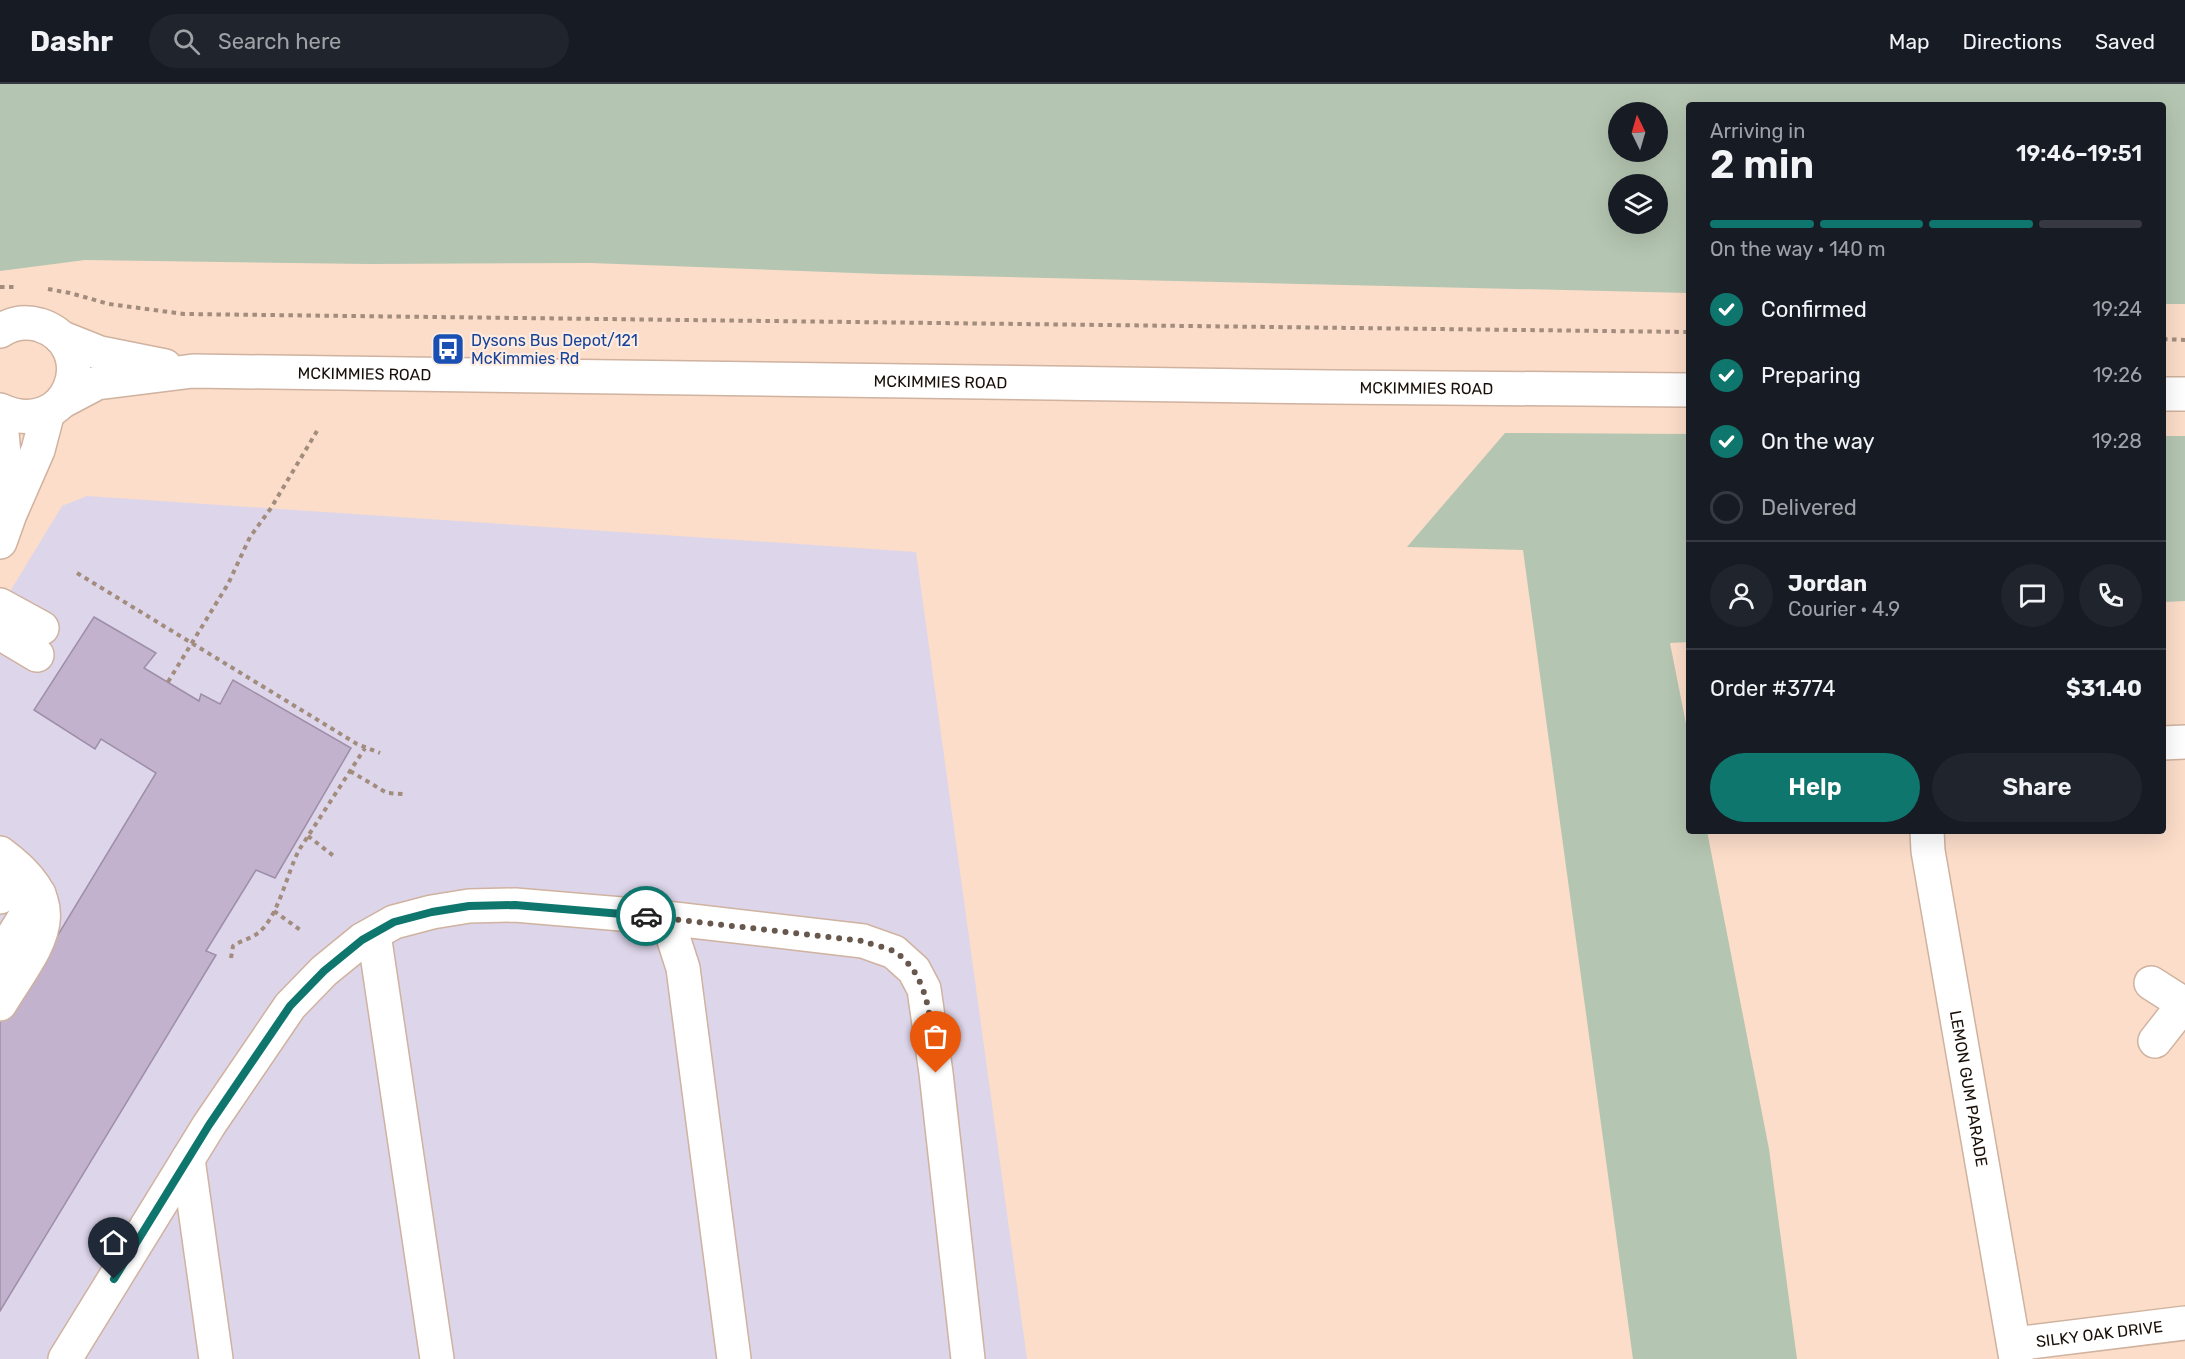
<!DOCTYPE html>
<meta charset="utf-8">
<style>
:root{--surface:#171b24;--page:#20242c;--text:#f1f3f6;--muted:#9ea1a6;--line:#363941;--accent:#0f766e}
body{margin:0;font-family:Rubik,sans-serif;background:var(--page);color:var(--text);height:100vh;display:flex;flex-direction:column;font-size:22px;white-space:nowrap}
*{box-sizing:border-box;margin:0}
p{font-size:20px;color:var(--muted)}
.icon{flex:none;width:33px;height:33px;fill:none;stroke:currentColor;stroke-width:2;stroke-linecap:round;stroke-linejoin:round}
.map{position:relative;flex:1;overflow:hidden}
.details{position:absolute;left:1686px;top:18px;width:480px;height:732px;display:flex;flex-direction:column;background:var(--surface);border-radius:6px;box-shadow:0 6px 24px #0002}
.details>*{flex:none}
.needle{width:39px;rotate:355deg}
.fabs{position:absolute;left:1608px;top:18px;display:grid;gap:12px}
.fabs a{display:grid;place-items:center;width:60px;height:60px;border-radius:50%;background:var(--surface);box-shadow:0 6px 24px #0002;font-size:30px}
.pin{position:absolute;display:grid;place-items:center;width:51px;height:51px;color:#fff;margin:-62px -26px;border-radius:50% 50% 50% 0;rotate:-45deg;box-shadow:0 0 6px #0007}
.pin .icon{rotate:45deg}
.courier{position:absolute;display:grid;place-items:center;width:60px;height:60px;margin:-30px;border:4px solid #0f766e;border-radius:50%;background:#fff;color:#222;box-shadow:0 2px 8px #0007}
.overview em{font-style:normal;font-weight:600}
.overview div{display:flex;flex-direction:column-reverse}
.overview{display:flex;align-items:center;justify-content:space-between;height:102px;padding:0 24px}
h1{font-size:39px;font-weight:600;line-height:45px}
.bar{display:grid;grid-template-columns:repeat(4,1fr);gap:9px 6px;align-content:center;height:72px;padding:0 24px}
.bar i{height:8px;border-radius:4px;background:var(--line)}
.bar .active{background:var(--accent)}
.bar p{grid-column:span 4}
.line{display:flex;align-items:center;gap:15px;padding:0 24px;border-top:2px solid var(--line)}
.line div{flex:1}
.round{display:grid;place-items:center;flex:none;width:63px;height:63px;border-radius:32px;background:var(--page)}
ol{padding:0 24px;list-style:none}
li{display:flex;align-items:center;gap:18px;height:66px}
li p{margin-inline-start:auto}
li .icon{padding:6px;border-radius:50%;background:var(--accent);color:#fff;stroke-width:4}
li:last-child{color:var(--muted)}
li i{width:33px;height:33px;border:3px solid var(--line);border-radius:50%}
.cta{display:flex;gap:12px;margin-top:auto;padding:12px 24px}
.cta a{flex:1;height:69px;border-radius:36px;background:var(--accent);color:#fff;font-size:24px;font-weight:600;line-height:69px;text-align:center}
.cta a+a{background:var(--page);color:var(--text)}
header{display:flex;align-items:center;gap:36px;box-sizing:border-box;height:84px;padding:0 30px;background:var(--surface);border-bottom:2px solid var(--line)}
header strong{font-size:28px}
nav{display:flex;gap:33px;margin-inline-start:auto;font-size:21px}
.search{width:420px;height:54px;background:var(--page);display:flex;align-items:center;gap:15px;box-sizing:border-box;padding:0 21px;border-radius:33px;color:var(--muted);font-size:22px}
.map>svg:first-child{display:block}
</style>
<header>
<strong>Dashr</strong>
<div class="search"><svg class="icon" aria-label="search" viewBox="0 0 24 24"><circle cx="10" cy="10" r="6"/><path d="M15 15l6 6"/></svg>Search here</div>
<nav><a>Map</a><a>Directions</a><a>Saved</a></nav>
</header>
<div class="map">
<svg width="2185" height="1275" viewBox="0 0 2185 1275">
<rect width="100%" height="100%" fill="#fbddc9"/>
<path fill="#ddd5ea" d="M87,412L916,468L1027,1275H0V524L62,422Z"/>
<path fill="#b4c5b1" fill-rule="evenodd" d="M0,0H2185V220H2163V21H1689V209L881,190L591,179L369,180L85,176L0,187ZM1618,28H1658V68H1618ZM1618,100H1658V140H1618Z
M1505,349L1689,350V558L1670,559L1689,655V747H1707L1769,1065L1797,1275H1633L1523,466L1407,463Z
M2163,352H2185V517L2163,518Z"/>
<path fill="#c2b2cd" stroke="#9e8ea8" stroke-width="1.5" d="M94,533L156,569L144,584L199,617L201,610L220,620L233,596L351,664L275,794L256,786L206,867L216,871L0,1227V913L15,922L156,689L101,655L95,665L34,626Z"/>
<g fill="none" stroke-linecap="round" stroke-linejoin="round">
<g stroke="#cfb29f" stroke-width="36">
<g id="minor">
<path d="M0,327L9,425"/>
<path d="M0,458L10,430L38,366L48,328"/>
<path d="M0,521L42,544"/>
<path d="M0,549L37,571"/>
<path d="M2163,659L2185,658"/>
<path id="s1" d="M1927,747L1928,767L2016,1275"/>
<path d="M0,769C75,824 38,858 0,920"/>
<path d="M0,813L18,784"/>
<path d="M657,833L671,847L683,884L734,1275"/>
<path d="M374,850L437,1275"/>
<path d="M0,873L39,810"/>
<path d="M2151,899L2184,920L2155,957"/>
<path d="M188,1075L216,1275"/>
<path id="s2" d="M2014,1260L2185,1239"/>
<path d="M65,1275L209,1041L290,922L324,887L362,856L394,838L432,828L469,822L515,821L657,833L863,857L894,868L914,886L924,905L936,989L968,1275"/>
</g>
</g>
<g stroke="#cfb29f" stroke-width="36">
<g id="major">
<path d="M0,247C12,239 26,237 40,241C103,262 70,358 0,326"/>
<path d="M60,253L100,269L165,282"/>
<path d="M2163,310H2185"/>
<path id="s3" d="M61,318L97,299L193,287L1331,303L1689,306"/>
</g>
</g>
<path stroke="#a28c7d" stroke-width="4" stroke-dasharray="4.5 4.5" stroke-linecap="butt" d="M0,203H17
M48,205L70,209L109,220L184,230L1689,248
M2163,255L2185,256
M77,489L357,660L380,669
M168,598L228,500L250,453L271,424L317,347
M350,687L387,709L404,710
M308,752L335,773
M274,827L303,848
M231,874L233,862C241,856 251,855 258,849C278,834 287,789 299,766L365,664"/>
<use href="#minor" stroke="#fff" stroke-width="33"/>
<use href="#major" stroke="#fff" stroke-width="33"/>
</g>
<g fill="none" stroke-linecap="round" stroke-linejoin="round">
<path stroke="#68574c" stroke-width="6" stroke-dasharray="0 10.8" d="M646,832L863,857C873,861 886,863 895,868C933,893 931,949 936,989"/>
<path stroke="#0f766e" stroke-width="8" d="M114,1195L209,1041L290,922L324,887L362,856L394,838L432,828L469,822L515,821L646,832"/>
</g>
<defs>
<g id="bus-square" transform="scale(1.725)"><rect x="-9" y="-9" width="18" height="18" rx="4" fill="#1a4fb4" stroke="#ffece1"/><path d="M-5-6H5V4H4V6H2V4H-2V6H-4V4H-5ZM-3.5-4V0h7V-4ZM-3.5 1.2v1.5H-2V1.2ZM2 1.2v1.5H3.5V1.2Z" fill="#fff"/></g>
</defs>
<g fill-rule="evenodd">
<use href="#bus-square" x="448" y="265"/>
</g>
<g text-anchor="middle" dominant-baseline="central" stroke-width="4.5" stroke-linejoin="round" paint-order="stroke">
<g font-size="16" fill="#164399" stroke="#ffece1" text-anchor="start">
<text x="471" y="256">Dysons Bus Depot/121<tspan x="471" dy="18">McKimmies Rd</tspan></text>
</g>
<g font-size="16" fill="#190f08" stroke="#ffece1">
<text stroke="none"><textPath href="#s3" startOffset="309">MCKIMMIES ROAD</textPath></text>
<text stroke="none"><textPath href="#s3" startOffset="885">MCKIMMIES ROAD</textPath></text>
<text stroke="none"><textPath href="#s3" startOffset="1371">MCKIMMIES ROAD</textPath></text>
<text stroke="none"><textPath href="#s1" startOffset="261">LEMON GUM PARADE</textPath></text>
<text stroke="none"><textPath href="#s2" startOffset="86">SILKY OAK DRIVE</textPath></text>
</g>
</g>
</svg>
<div class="fabs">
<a><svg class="needle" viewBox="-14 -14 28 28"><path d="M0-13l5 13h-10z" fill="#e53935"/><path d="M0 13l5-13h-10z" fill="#9ea1a6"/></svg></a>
<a><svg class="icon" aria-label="layers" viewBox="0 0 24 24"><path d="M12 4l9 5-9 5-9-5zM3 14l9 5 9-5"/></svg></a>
</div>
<div class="pin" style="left:936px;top:989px;background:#ea580c"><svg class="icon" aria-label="bag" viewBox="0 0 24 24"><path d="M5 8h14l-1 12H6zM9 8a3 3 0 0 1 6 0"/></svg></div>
<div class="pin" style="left:114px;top:1195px;background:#1f2937"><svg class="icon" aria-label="home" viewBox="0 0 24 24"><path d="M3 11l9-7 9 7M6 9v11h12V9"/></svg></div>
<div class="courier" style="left:646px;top:832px"><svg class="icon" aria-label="car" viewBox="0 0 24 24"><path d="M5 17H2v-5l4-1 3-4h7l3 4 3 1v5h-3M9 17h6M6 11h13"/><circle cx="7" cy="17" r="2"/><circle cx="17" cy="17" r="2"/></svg></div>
<section class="details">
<div class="overview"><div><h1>2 min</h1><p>Arriving in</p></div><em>19:46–19:51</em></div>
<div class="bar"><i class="active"></i><i class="active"></i><i class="active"></i><i></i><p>On the way · 140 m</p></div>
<ol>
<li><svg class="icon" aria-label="check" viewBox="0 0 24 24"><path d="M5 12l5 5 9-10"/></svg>Confirmed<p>19:24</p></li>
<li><svg class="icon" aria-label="check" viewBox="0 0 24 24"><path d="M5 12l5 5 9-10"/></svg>Preparing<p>19:26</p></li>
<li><svg class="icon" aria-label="check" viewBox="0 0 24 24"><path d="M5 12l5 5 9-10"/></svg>On the way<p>19:28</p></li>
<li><i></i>Delivered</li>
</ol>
<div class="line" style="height:108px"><a class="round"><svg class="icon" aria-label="person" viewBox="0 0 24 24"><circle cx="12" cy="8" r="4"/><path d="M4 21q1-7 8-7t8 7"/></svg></a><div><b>Jordan</b><p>Courier · 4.9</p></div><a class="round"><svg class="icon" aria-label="chat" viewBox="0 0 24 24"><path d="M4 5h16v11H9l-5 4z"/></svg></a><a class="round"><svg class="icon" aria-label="phone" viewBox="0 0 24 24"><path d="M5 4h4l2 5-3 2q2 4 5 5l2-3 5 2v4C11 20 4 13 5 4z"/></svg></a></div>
<div class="line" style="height:78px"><div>Order #3774</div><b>$31.40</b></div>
<div class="cta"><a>Help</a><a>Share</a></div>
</section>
</div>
